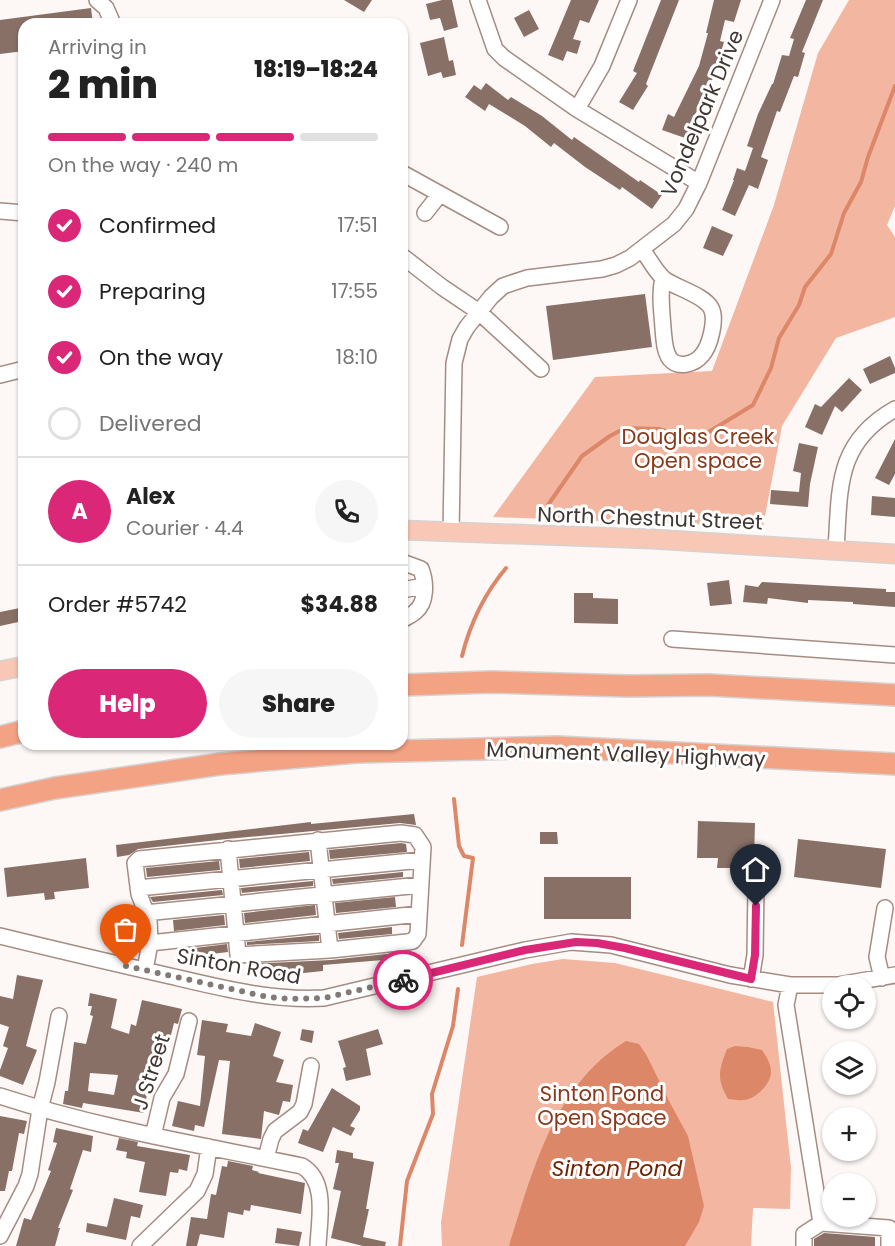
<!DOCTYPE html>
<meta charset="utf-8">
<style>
:root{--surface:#fff;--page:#f6f6f6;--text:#222;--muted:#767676;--line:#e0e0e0;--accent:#db2777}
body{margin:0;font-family:Poppins,sans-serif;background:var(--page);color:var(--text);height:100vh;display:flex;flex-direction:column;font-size:22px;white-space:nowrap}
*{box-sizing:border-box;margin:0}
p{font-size:20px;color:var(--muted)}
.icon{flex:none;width:33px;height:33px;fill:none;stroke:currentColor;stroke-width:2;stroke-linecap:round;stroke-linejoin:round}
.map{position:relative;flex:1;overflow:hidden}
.details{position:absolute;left:18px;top:18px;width:390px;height:732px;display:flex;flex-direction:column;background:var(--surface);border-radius:18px;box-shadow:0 2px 4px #0004}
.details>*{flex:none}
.tools{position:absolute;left:822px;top:975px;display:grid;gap:12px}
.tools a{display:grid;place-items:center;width:54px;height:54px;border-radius:50%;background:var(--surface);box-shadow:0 2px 4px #0004;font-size:30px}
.pin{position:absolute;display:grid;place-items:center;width:51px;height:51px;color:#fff;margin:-62px -26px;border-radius:50% 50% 50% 0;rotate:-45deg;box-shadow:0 0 6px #0007}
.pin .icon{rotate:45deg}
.courier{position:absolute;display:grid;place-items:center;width:60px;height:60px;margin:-30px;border:4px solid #db2777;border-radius:50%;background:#fff;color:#222;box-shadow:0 2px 8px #0007}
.headline em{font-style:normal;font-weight:800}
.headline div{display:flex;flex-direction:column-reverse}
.headline{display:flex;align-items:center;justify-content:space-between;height:102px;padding:0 30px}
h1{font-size:39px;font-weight:800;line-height:45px}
.bar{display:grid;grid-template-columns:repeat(4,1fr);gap:9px 6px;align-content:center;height:72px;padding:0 30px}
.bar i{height:8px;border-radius:4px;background:var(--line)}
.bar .active{background:var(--accent)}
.bar p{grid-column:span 4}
.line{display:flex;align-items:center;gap:15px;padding:0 30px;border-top:2px solid var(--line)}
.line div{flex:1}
.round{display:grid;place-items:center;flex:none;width:63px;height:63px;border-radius:32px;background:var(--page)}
ol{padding:0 30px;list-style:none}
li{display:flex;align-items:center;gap:18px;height:66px}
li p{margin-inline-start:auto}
li .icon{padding:6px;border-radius:50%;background:var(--accent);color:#fff;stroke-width:4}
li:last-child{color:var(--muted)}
li i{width:33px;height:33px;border:3px solid var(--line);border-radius:50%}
.cta{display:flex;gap:12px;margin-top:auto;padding:12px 30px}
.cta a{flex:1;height:69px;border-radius:36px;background:var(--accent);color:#fff;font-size:24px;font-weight:800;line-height:69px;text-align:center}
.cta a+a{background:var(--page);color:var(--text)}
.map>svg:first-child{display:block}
</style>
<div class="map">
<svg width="895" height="1246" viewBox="0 0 895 1246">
<rect width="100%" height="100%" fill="#fdf8f6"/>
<path fill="#f3b6a0" d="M849,0H895V206L887,225L895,237V317L836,338L782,426L763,527L493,517L595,377L712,371L774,205L818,53Z
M563,959L615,963L773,1002L791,1168L790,1209L753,1208L751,1246H442L441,1223L477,977L532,964Z"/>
<path fill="#dd8769" d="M626,1041L639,1044L647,1056L669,1101L688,1136L704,1206L699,1222L685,1246H509C533,1170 554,1085 626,1041Z
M735,1046L748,1047L762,1050C766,1056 771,1063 771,1072C771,1084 755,1100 743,1100C738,1101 733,1099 728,1099C716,1078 719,1070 727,1049Z"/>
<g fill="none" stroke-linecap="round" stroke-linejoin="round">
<path stroke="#dd8769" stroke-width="4" d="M548,505L582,456L610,436L625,428L659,429L688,437L707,433L753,405L771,368L779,338L799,305L805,287L831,254L844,213L861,182L868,157L895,86
M462,656C470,624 485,593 506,568
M454,799L459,846L464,856L473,858L462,945
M400,1246L407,1181L433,1114L432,1094L453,1026L458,989"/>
</g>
<path fill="#887067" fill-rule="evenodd" d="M344,0H372L364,12Z
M442,0H452L458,27L444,31L440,18L430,20L426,4Z
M571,0H599L589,23L580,20L573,39L581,41L577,54L567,51L563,61L548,55Z
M661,0H679L646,84L648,86L633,110L619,102L637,73L633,71Z
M714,0H741L734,22L725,20L720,41L724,42L714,76L691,123L693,124L688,139L662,130L668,114L674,117L699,66L708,33H706Z
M806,0H823L802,52L805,53L798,77L794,76L780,112L777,111L761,157L768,160L758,189L749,185L735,216L722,210L734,180H733L737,168L745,171L753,148L747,146L758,114L772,84H773L782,55L789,56L794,39L790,38Z
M91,8L93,24H24V51L0,54V20Z
M529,10L539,29L524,37L514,18Z
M444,37L449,61L453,60L456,75L443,78L441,72L428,76L420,43Z
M486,83L508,100L511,97L542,116L572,140L574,137L639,182L640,180L662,195L652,209L622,187L620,190L585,167L554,143L551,147L525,126L489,104L485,111L465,97L474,85L481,90Z
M712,226L733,235L723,256L703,248Z
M645,294L652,347L553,360L546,306Z
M890,356L895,368V373L870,384L863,369Z
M849,378L862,390L842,412L835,406L822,435L805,427L815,404L821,407Z
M895,439V474L889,485L875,478Z
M799,443L818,447L810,484L808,507L770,504L771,490L799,492L801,473L793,471Z
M872,496L895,498V517L871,515Z
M729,580L732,604L710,606L707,583Z
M762,582L886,589V592H895V607L853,604V602L808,600V603L768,598L767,604L743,602L745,585L758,587Z
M574,593H593V598L618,599V624L574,623Z
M20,608L23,621L0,626V612Z
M414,814L416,825L400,823L227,839L138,849L129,855L117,857L116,845L311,822V824Z
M698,821L755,823L754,859H732L731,868H717L718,858H697Z
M540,832H557L558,844H540Z
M798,839L886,849L881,888L794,877Z
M401,843L406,844L407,852L330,859L329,850Z
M309,852L310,861L240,868L239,859Z
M86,858L89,888L54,892L55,899L45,900L44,893L7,897L4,868Z
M219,861L220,870L147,877L146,868Z
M403,872V877L333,884L332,879Z
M544,877H631V919H544Z
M313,881V886L242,893L241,888Z
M222,890L223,895L153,902L150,897Z
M395,897L396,907L336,913L335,903Z
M315,905L316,915L245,923L244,913Z
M224,915L225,925L174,931L173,920Z
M392,927V934L339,939L338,933Z
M319,935V941L247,945V942Z
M227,944L228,952L180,958L179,950Z
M395,953V959L323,965V971L275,976L274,970L248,973L247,964L331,960Z
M17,975L43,980L26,1046L37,1050L23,1085L0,1076V1070L8,1048L3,1046L9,1027L0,1024V996L13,999Z
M90,993L117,999L111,1028L129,1034L131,1024L136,1026L142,1000L182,1009L178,1024L174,1023L169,1043L162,1041L148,1077L154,1079L151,1087H148L144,1113L83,1103L82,1108L63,1104L65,1091H68L74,1042L86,1044L93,1016L90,1015L92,1006H88ZM90,1073L118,1075L114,1095L88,1091Z
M202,1020L228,1024L226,1032L251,1036L255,1023L281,1032L273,1056L284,1060L276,1082L293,1085L290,1102L283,1101L279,1115L264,1111L261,1139L222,1134L230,1061L219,1060L204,1127L195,1125L194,1131L172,1126L178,1101L200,1106L205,1056L197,1055Z
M302,1029L314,1031L312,1043L300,1040Z
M378,1029L383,1044L366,1049L371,1075L346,1081L343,1068L346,1067L338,1041Z
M332,1088L360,1106V1110L350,1126L355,1128L351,1136L333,1127L323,1152L298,1143L303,1129L308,1131Z
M0,1116L27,1121L24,1134L19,1133L12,1171H9L5,1191H0Z
M56,1128L93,1136L91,1152L83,1150L70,1189L73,1190L58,1228H60L55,1246H16L24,1218L31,1220L51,1171L48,1170L57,1143L53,1142Z
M119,1138L138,1142L137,1146L190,1155L187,1171L179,1169L178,1173L170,1172L166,1196L139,1192L145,1162L126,1158L127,1152L116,1150Z
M337,1150L353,1153V1158L374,1162L366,1209H369L363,1237L386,1242L385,1246H363L331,1238L341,1191L333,1189L339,1163H335Z
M228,1161L253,1166L252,1170L259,1172L258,1173L305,1183L301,1214L251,1205L250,1211L244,1210L243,1215L228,1212L224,1238L200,1234L197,1246H186L191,1217L207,1219L211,1194L216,1195L222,1166L227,1167Z
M114,1198L143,1205L140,1218L131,1216L126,1240L86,1232L87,1223L107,1227Z
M277,1228L302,1232L299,1246L275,1243Z
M824,1233L875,1237V1246H814V1239Z"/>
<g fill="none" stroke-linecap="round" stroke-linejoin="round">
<g stroke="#a58c83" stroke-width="18">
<path id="minor" d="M97,0L106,8L113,24
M478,0L495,49L504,58L577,109L699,183
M577,109L602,66L629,0
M402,173L500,227
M0,211L24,213
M425,213L440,194
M642,249C649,259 656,272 664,279C676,288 704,295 711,308C717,319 710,346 702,355C695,364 678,369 670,359C664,351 664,338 663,328C662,311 659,295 663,278
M402,256L442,287L479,312L541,369
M0,375L24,369
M451,533L454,363L460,339L467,327L491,297L503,286L527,278L602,269L616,265L630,258L674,224L686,209L699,183L772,0
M836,550C840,489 835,443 895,409
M402,562L421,569C426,582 427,603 415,612C412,615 406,617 402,620
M402,590L424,586
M672,639L895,655
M318,840L330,950
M138,888L422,860
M145,913L420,885
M0,936C57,950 113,963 170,976C221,988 272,1001 324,998L525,950L571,942L611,945L730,975L790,985H838L895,975
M150,943L419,914
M145,970L150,943L149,920L139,894L135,863L139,859L401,833L415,835L423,847L418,934L413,941L407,942L330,950L238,955L228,849
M882,978L877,957L885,908
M751,979L755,955L756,887
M790,985L786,1005L821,1223
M0,1096C98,1128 201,1145 302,1166C328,1181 319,1220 318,1246
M153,1136L162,1098L176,1074L189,1021
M266,1158L271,1139L275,1131L300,1112L304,1104L311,1066
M0,1236L26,1186L30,1174L40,1109L47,1082L59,1016
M140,1246L197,1191L205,1174L209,1147
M804,1246V1234L821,1223L889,1228V1246"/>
</g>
<g stroke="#d5d3d2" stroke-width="21">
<path id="major" d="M402,530L652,539L895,554
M0,671L24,666"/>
</g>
<g stroke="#d5d3d2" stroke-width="24">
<path id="highway" d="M402,685L491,682L628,686L709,685L895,695
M0,737L24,731
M0,800L55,788L220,764L357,752L558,747L895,764"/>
</g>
<use href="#minor" stroke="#fff" stroke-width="15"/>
<use href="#major" stroke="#f8c7b5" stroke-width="18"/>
<use href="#highway" stroke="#f4a284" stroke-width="21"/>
</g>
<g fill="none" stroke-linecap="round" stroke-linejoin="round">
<path stroke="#827a77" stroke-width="6" stroke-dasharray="0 10.8" d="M126,966L268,997L290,999L324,998L403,980"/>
<path stroke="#db2777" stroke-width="8" d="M403,980L525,950L576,942L597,943L625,948L751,979L755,955L756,906"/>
</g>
<g text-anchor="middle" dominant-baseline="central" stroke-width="6" stroke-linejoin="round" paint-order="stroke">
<g font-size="21" fill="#403632" stroke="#fff">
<text transform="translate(702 113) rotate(-67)">Vondelpark Drive</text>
<text transform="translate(650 518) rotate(2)">North Chestnut Street</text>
<text transform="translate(626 754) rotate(2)">Monument Valley Highway</text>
<text transform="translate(239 966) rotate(10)">Sinton Road</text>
<text transform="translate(151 1072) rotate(-72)">J Street</text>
</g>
<g font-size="21" fill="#883a1c" stroke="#fff">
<text x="698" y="436">Douglas Creek<tspan x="698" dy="24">Open space</tspan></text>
<text x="602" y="1093">Sinton Pond<tspan x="602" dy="24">Open Space</tspan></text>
</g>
<g font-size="22" font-style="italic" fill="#6f2300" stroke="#fff">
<text x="617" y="1168">Sinton Pond</text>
</g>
</g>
</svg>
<div class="tools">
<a><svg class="icon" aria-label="locate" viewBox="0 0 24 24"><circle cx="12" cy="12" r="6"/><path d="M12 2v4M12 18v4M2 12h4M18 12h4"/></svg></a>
<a><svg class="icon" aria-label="layers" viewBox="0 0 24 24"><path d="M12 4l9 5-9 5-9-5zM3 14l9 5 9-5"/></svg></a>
<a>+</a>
<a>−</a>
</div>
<div class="pin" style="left:126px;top:966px;background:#ea580c"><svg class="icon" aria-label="bag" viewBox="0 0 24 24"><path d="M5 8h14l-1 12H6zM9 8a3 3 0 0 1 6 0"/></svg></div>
<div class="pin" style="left:756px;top:906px;background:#1f2937"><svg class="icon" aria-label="home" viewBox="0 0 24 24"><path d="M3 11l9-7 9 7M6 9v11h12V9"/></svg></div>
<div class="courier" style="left:403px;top:980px"><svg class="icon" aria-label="bike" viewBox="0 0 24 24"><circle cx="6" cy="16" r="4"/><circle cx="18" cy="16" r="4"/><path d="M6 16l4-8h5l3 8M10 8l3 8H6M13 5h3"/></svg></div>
<section class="details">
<div class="headline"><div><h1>2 min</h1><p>Arriving in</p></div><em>18:19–18:24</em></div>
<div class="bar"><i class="active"></i><i class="active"></i><i class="active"></i><i></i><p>On the way · 240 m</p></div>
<ol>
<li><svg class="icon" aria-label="check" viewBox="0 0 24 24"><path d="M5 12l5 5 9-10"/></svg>Confirmed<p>17:51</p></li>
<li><svg class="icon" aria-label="check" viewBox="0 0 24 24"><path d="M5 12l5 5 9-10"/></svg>Preparing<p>17:55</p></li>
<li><svg class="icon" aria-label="check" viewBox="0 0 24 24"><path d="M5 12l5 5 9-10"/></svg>On the way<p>18:10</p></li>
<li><i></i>Delivered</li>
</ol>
<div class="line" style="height:108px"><b class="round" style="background:var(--accent);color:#fff">A</b><div><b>Alex</b><p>Courier · 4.4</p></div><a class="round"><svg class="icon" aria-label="phone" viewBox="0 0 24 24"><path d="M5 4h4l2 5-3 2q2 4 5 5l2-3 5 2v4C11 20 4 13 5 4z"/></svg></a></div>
<div class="line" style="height:78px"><div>Order #5742</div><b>$34.88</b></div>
<div class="cta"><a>Help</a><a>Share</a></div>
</section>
</div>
